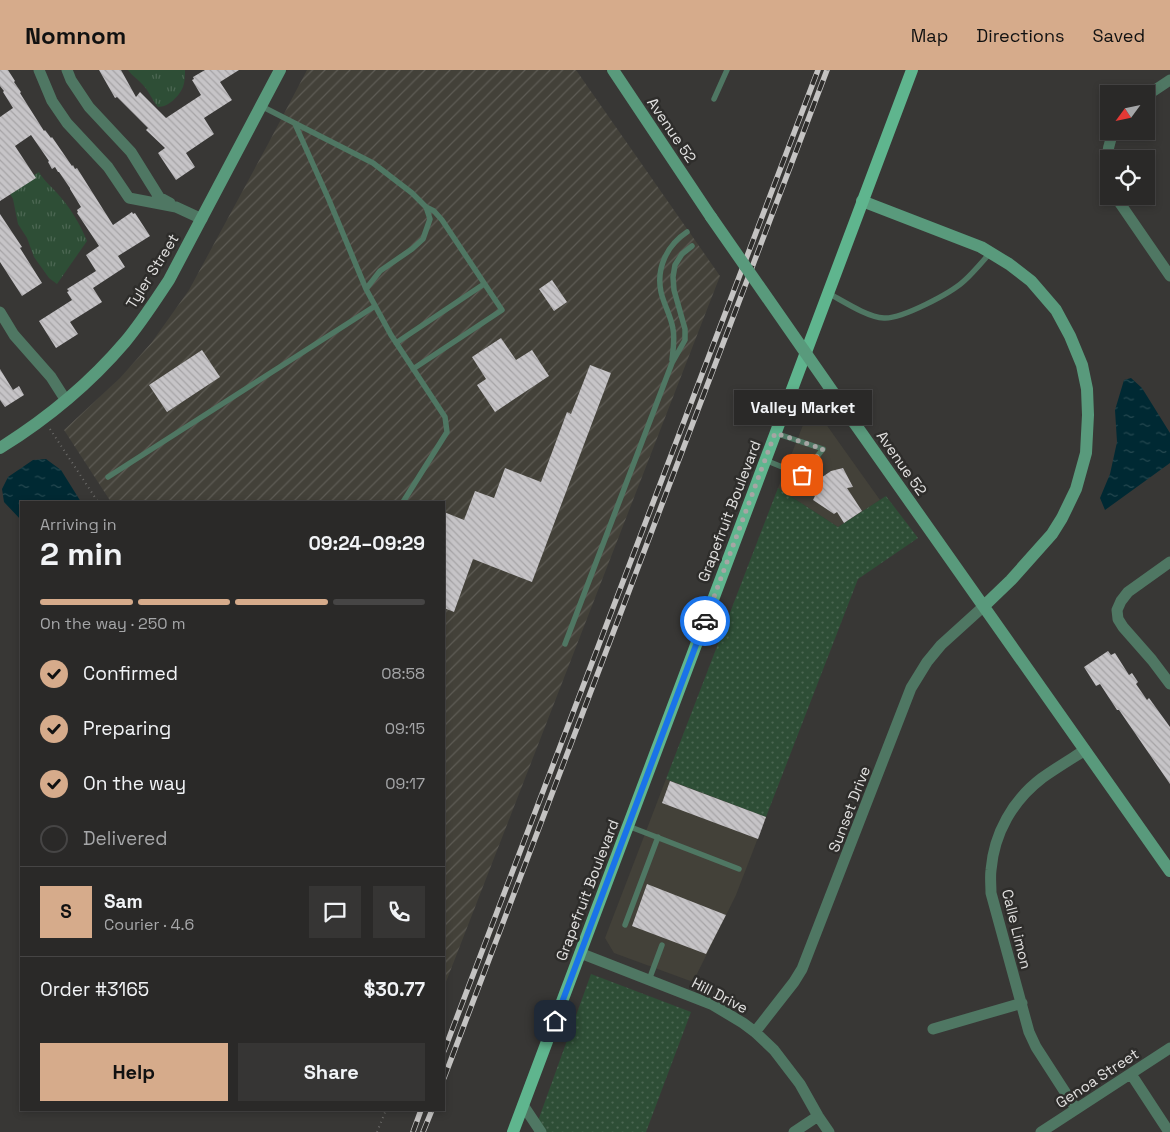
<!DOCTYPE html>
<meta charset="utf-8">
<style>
:root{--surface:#2a2928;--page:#363534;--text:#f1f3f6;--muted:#a5a6a8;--line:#464545;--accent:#d6ab8b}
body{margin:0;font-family:"Space Grotesk",sans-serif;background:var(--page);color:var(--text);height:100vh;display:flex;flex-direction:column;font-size:19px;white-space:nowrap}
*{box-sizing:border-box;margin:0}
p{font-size:16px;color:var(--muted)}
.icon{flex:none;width:28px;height:28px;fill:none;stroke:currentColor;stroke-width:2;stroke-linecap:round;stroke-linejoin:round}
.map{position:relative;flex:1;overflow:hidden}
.side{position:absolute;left:20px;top:431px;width:425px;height:610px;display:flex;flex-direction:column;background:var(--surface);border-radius:0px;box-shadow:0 2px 8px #0003,0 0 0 1px var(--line)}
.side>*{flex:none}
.needle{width:32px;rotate:237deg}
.fabs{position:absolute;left:1100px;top:15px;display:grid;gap:10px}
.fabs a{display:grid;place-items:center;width:55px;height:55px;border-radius:0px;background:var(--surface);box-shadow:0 2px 8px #0003,0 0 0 1px var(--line);font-size:25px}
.pin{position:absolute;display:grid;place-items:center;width:42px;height:42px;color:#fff;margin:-21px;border-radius:10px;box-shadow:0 2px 8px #0006}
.courier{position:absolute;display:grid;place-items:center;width:50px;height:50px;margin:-25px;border:4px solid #1a73e8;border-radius:50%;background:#fff;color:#222;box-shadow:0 1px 6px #0007}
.bubble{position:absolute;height:35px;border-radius:0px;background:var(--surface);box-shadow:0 2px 8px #0003,0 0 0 1px var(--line);font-size:16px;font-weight:700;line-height:35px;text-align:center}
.summary em{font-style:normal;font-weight:700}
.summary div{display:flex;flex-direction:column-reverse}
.summary{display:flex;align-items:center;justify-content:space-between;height:85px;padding:0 20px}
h1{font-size:32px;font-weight:700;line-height:38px}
.bar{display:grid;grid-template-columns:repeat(4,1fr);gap:8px 5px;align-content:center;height:60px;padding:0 20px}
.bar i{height:6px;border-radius:4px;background:var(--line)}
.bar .current{background:var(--accent)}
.bar p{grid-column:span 4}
.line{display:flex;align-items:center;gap:12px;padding:0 20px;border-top:1px solid var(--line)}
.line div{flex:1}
.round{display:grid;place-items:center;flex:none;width:52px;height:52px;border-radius:0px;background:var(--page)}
ol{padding:0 20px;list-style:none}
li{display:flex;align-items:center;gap:15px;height:55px}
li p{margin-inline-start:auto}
li .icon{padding:5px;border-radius:50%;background:var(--accent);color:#111;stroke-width:4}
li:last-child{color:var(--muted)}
li i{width:28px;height:28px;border:2px solid var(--line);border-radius:50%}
.cta{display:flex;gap:10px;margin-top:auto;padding:10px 20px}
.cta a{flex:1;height:58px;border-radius:0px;background:var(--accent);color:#111;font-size:20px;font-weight:700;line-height:58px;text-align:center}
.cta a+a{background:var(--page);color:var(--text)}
header{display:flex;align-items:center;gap:30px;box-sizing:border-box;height:70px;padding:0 25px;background:var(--accent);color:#111}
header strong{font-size:24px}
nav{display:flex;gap:28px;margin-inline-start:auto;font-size:18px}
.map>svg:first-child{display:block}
</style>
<header>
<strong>Nomnom</strong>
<nav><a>Map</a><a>Directions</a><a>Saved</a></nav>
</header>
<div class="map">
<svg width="1170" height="1062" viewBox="0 0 1170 1062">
<defs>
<pattern id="industrial-furrows" width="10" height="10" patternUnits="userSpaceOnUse" patternTransform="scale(1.25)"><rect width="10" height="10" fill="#434139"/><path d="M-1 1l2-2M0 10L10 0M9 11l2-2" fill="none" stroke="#5e5c55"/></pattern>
<pattern id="grass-dots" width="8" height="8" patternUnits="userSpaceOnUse" patternTransform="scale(1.25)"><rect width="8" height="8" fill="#2e4e36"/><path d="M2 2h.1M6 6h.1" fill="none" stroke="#4c6753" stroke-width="1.8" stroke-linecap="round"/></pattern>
<pattern id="park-tufts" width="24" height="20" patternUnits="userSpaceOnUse" patternTransform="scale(1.25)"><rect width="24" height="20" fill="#2e4e36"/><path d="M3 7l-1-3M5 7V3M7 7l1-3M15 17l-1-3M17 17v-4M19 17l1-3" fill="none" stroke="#4c6753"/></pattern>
<pattern id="water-ripples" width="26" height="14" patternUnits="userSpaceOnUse" patternTransform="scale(1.25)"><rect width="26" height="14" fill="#002933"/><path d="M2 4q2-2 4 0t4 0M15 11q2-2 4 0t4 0" fill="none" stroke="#254850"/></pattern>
<pattern id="building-back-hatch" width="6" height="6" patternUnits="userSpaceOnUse" patternTransform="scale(1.25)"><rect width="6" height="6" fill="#c6c4c7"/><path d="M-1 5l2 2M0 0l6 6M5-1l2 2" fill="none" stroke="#a6a4a6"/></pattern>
</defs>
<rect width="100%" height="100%" fill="#383735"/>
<path fill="#434139" d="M813,347H819L823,350L880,430L838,457L778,418L805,350L809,348Z
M666,709L766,747L736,825L693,912L614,883L605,868Z"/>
<path fill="url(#industrial-furrows)" d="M307,0H576L720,206L444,917V432H111L64,360L120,308L152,272L189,220L268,74Z"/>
<path fill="url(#grass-dots)" d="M778,418L838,457L886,426L918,468L858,509L766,747L666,709Z
M591,904L691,942L646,1062H534Z"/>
<path fill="url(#park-tufts)" d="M128,0H185C185,6 185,11 183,17C179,26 169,37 158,37C152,30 149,21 143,15C138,9 132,6 128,0Z
M39,102C44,111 51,116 57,123C70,137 80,154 87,171L57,214L49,208L34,187L27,168L18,154L13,129L9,122H14L35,108L34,105Z"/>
<path fill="url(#water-ripples)" d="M1131,308L1142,318L1170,363V393L1105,440L1100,428L1110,404L1117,372L1115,340L1124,310Z
M46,389L61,400L81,432H21V450L4,432L2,419L8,407L33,390Z"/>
<path fill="url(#building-back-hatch)" d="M0,0H8L15,11L14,12L21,22L20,23L44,61L45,60L51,68L52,67L72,96L73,95L75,99L77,98L113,155L132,142L133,144L135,143L150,166L118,186L125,197L93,218L102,232L70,252L78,264L56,278L39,251L72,230L67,222L69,221L67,219L96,201L86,185L99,176L77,143L78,142L77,140L81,137L70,119V118L59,102H58L55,97L52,99L48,92L49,91L31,65L15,76L36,108L0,131V47L13,38L3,22L4,21L0,16Z
M99,0H121L136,27L140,22L166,48L201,25L192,10L194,9L193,7L205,0H239L220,12L232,30L204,48L214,64L186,83L195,97L176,110L158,83L165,78L146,60L148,58L117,27L115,28Z
M0,144L22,177L20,178L42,213L22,226L0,192Z
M552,210L567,232L554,241L539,219Z
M501,268L516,290L532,280L549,306L495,342L477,315L486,309L472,287Z
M202,280L220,307L167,342L149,315Z
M590,295L611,303L532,512L473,489L454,542L444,538V442L464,450L475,421L494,428L505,398L541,412L567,342L571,344Z
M0,299L13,320L19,316L24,325L5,337L0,330Z
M843,398L853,417L847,418L862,441L844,453L837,442L834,444L813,430L815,426L809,423L815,412L831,401Z
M1108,581L1111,585L1115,583L1129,605L1132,603L1138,612L1136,614L1147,630L1149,628L1170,657V714L1119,640H1117L1100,614L1096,616L1084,597Z
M670,711L766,747L758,769L662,733Z
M647,814L726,845L706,884L632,856Z"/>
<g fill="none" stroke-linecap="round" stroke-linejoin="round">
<path stroke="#6c6b69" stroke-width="2" stroke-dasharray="1 4" stroke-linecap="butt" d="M50,359L98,432
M377,1062L386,1040"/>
<path stroke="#4f7763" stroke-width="5.5" d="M714,29L727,0
M261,36L373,93L412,123L426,137L430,149L423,169L412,179L380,201L366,219L329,130L295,54
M366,219L391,265L445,347L447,362L403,432
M828,223C843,231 867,247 884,248C902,249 951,223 964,211C973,203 982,192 990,183
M396,273L484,214
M672,290C673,280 675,270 673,259C671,246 664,235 661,222C656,198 667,175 687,162
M413,299L502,240L442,150L434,141L426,137
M765,390L802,405L823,379L775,363
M108,407L375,236
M565,574L672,293L685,270V259L674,220L673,207L675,195L682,184L692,176
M628,756L739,799
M625,855L658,767
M649,910L662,875"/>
<path stroke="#4f7763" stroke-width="11" d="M39,0L52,31L67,53L108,97L129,128L176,137L202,149
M67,0L71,10L89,37L131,82L159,127L170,133
M1146,26L1170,10
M1109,110C1105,93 1107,77 1114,61
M1115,126L1170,206
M0,242L14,265L51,307L65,329
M1170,492L1128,522L1121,531L1117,540L1118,549L1123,557L1152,590L1170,614
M580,883L713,935L743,953L755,962L774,980L800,1014L818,1046L829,1062
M933,959L1022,933
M755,962L794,912L802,899L911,618L927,592L941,575L984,536
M1131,1004L1169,1062
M523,1035L541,1062
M1076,1039L1036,977L1029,962L991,823C991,816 990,807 991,800C994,763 1013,730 1042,708C1056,698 1071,689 1085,680
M794,1062L818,1046
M1041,1062L1170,978"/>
<path stroke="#599a7c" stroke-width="12" d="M613,0L711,147
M862,131L981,177L1009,194L1031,211L1056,240L1070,266L1082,295L1087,319L1088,345L1086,383L1076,419L1062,448L1052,464L1011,510L984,536
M853,351L1170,801
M0,378C45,350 90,313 125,272C141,253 155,231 169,210L280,0"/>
<path stroke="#5fb58e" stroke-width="12" d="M513,1062L912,0"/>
<g stroke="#c4c3c2" stroke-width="5.5">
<path id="rail" d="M444,981L818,0
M444,1008L827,0
M413,1062L421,1040
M423,1062L432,1040"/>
</g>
<use href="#rail" stroke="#2e2d2b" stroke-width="4" stroke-dasharray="11" stroke-linecap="butt"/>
<path stroke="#599a7c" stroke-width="12" d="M711,147L853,351"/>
</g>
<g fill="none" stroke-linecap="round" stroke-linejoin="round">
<path stroke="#a6a6a4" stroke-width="5" stroke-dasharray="0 9" d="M705,551L775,363L823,379L802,405"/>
<path stroke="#1a73e8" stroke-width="6" d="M555,951L705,551"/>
</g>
<g text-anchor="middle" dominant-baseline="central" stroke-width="5" stroke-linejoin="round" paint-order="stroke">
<g font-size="15" fill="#e2e1e0" stroke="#2e2d2b">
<text transform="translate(672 60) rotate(56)">Avenue 52</text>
<text transform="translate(152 201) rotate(-58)">Tyler Street</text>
<text transform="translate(902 393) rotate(55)">Avenue 52</text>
<text transform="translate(729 441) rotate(-69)">Grapefruit Boulevard</text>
<text transform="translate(849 739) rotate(-69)">Sunset Drive</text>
<text transform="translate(587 820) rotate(-69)">Grapefruit Boulevard</text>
<text transform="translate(1017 859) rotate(76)">Calle Limon</text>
<text transform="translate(720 925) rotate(27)">Hill Drive</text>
<text transform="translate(1097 1008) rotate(-33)">Genoa Street</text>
</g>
</g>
</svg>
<div class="fabs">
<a><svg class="needle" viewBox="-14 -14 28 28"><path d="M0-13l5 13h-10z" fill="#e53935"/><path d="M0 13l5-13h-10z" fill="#a5a6a8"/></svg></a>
<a><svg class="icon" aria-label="locate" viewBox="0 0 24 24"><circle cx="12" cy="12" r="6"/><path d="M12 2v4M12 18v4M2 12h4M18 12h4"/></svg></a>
</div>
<div class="pin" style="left:802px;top:405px;background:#ea580c"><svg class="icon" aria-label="bag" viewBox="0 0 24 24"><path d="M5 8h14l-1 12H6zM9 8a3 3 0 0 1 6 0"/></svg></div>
<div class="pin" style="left:555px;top:951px;background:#1f2937"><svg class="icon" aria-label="home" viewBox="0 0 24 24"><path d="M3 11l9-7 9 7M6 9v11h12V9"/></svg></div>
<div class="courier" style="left:705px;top:551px"><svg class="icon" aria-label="car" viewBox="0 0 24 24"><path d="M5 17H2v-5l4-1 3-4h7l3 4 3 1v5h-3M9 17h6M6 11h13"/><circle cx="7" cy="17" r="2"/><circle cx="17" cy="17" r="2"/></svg></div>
<div class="bubble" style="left:734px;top:320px;width:138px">Valley Market</div>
<section class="side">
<div class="summary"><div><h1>2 min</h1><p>Arriving in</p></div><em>09:24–09:29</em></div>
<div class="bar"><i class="current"></i><i class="current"></i><i class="current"></i><i></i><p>On the way · 250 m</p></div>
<ol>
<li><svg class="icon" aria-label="check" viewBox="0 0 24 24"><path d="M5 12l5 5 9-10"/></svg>Confirmed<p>08:58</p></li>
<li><svg class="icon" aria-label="check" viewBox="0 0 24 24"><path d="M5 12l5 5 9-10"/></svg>Preparing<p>09:15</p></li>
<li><svg class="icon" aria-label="check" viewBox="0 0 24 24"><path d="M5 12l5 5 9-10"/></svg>On the way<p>09:17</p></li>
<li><i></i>Delivered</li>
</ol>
<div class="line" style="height:90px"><b class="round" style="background:var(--accent);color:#111">S</b><div><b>Sam</b><p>Courier · 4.6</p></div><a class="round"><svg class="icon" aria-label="chat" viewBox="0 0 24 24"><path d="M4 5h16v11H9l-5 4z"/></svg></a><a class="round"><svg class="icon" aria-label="phone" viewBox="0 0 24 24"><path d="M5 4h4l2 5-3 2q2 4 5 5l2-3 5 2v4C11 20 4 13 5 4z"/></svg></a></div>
<div class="line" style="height:65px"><div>Order #3165</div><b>$30.77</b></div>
<div class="cta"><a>Help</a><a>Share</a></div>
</section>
</div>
